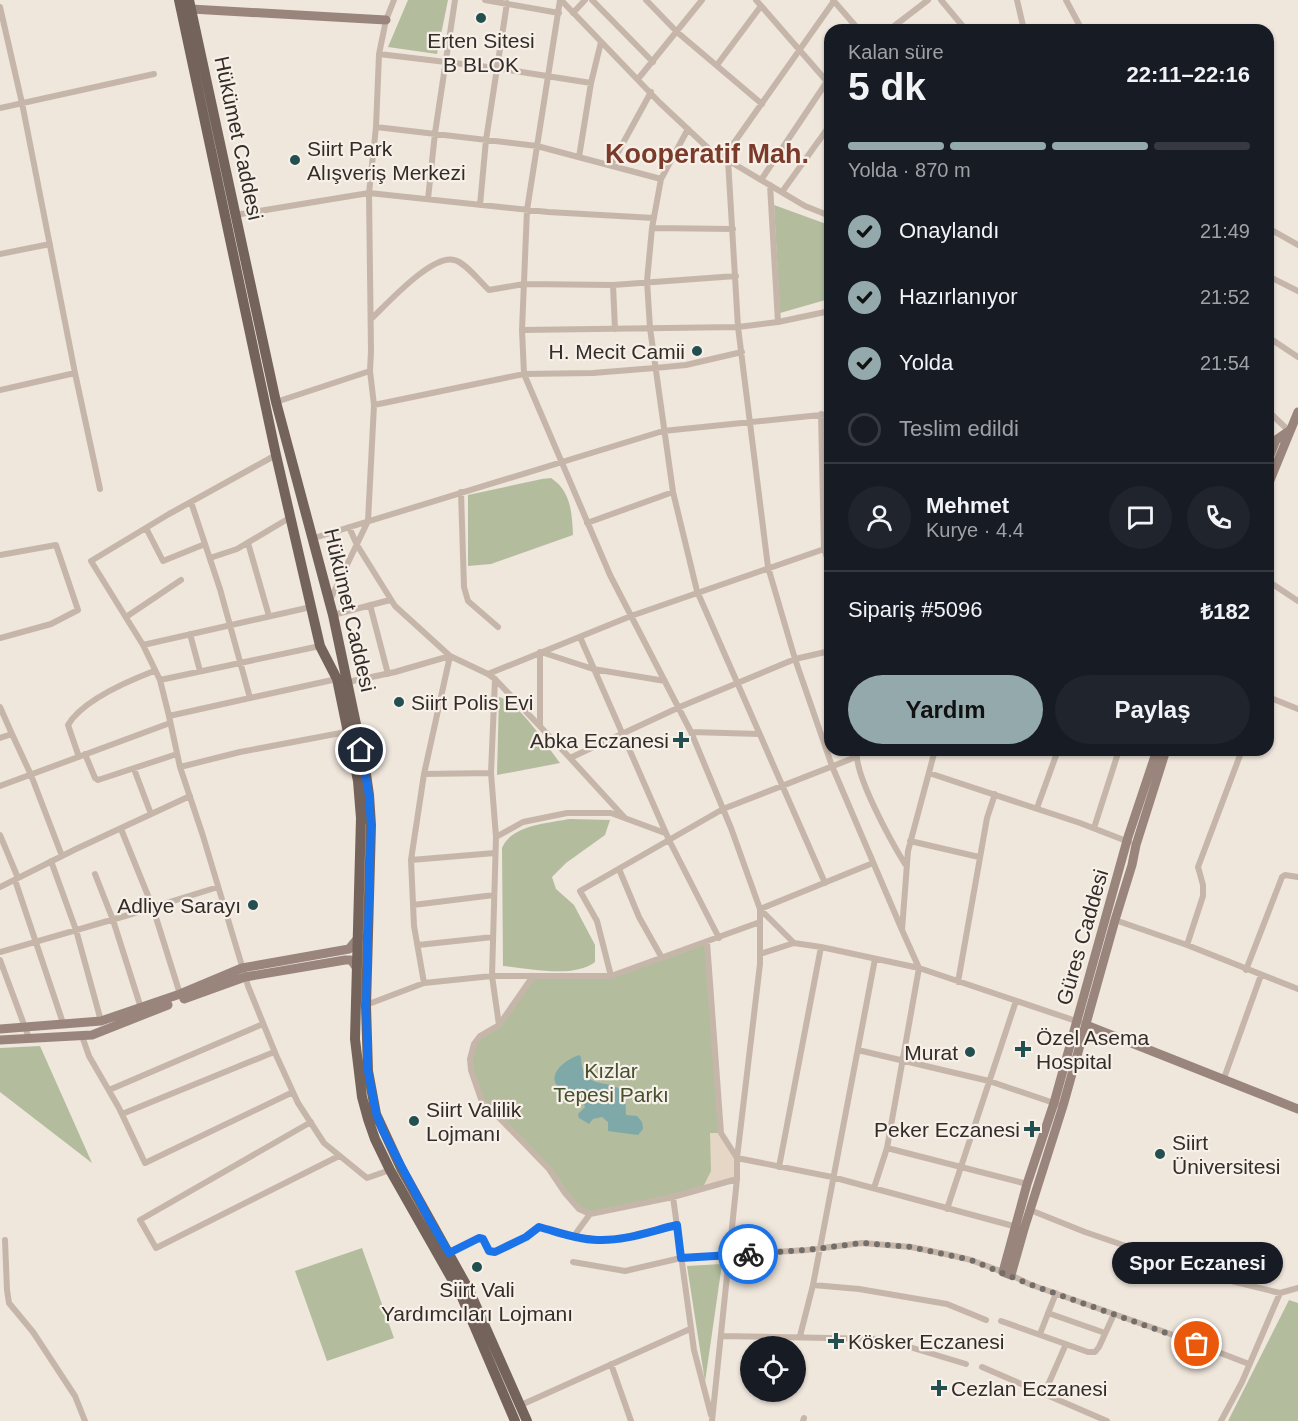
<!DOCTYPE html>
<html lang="tr">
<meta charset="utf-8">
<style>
:root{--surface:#171b24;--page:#20242c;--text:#f1f3f6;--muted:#9ea1a6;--line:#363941;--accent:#94a9ac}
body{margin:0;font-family:Arial,sans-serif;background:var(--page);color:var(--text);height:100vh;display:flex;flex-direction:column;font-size:22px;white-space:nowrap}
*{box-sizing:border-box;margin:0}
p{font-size:20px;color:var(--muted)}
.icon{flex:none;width:33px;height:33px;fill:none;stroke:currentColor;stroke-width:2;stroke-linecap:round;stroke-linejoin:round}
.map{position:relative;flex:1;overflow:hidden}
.sheet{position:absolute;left:824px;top:24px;width:450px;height:732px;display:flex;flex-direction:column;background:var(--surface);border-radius:18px;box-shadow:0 2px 4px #0004}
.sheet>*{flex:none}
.controls{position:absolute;left:740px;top:1336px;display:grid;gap:12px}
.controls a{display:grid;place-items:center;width:66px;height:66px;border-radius:50%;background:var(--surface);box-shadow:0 2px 4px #0004;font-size:30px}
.pin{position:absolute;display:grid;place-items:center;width:51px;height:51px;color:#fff;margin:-26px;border:3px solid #fff;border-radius:50%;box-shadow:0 2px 6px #0007}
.courier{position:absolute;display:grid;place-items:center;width:60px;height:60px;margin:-30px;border:4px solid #1a73e8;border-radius:50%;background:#fff;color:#222;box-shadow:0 2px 8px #0007}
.bubble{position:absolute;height:42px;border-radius:21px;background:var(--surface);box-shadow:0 2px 4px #0004;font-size:20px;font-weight:800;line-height:42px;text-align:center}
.overview em{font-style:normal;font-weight:800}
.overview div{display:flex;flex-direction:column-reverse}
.overview{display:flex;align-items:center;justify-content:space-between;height:102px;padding:0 24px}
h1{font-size:39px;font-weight:800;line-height:45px}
.bar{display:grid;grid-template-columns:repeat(4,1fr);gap:9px 6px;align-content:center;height:72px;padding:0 24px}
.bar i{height:8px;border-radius:4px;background:var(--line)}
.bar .on{background:var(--accent)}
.bar p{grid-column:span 4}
.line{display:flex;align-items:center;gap:15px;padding:0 24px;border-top:2px solid var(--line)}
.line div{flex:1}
.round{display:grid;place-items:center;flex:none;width:63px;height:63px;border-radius:32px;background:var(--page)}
ol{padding:0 24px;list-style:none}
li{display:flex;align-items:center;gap:18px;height:66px}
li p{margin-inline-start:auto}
li .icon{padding:6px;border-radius:50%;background:var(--accent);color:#111;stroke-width:4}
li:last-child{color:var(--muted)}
li i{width:33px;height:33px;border:3px solid var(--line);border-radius:50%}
.button{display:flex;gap:12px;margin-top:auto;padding:12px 24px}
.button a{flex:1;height:69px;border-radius:36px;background:var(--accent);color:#111;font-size:24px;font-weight:800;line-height:69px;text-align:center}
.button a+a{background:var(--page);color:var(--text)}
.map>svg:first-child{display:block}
</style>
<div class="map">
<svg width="1298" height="1421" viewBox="0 0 1298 1421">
<rect width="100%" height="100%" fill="#efe6dc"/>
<path fill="#b3bd9e" d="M408,0H448L437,54L388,47Z
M774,205L829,225V299L780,313Z
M551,478C571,491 572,513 573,535L491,564L468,566V495L542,479Z
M499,697C519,702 547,746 560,763L497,775Z
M570,819L610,820L605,835L566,863L552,877L556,889L574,905L595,945V962C573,979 529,968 503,966L502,848C511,825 549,823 570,819Z
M707,942L721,1132L737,1179L590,1214L579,1209L549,1169L481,1099L471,1070V1051L487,1030L499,1025L533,976H611Z
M40,1046L92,1163L0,1092V1048Z
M362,1248L394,1338L327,1361L295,1271Z
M722,1264L705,1382L687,1266Z
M1289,1300L1298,1303V1421H1228Z"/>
<path fill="#e6d6c5" d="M710,1133H721L737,1158V1179L702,1189L711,1171Z"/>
<path fill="#7fa8a9" d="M579,1055L581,1057C582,1093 608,1076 625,1093L626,1115L637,1116L642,1122L643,1129L638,1135L608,1131V1122L602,1117L593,1119L589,1124L579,1118L578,1114L585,1107L584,1104L576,1101L578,1096C572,1093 564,1092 559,1088C545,1074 567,1059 579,1055Z"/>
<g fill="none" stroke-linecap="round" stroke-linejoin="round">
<path stroke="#c6b6aa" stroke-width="6" d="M485,0L559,13
M560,0L527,210L522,330L524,374L610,575L691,732L731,828L760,909V964L737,1158V1179L712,1421
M561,0L660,103L709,149L805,206L830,216
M592,0L653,62
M646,0L677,32L762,104
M756,0L830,85
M833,0L859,30
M941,0L966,30
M1017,0L1024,30
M1066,0L1082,30
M0,7L22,103L75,373
M573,13L585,0
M889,30L928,0
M379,54L496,68L591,83
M717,65L761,6
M638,79L702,0
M0,108L154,74
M376,127L537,146L661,179
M688,129L661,179L652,228L647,281L650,328L673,492L697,591L825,883
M579,157L591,83L601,42
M724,157L834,1
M728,160L738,327L768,567L795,659L832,766L902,930
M611,165L651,92
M761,180L830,77
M770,185L778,322
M782,192L830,125
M428,199L435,133L455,0
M480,205L486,140L507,3
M235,215L369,193L548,212L654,218
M652,228L733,229
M1268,228L1298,245
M0,254L50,244
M1268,276L1298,291
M613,285L615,329
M371,319C387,304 432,254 454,260C465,262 480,282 489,290L524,284L613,285L736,276
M522,330L738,327L778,322L830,311
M1268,337L1298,357
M0,390L75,373L100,489
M276,402L370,371
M374,405L524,374L593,373L655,368L686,365L742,352
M1268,411L1289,431
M821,414L824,548L830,567
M461,492L464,587L468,601L498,627
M191,502L220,589L250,698L337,679
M587,523L673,492
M349,527L357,545L395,606L450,656L488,674L495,679L570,758L624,817
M146,528L163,561L205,544
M314,538L663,431L830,414
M248,543L269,616
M0,555L56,545L78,610L51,624L0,638
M210,558L237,549L291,517
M1268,581L1298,601
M330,600L368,521L374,405L370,371L371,351L369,193L376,127L379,54L386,20L394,0
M370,605L388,674
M333,615L390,600
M126,617L181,580
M190,634L200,671
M580,637L669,840L719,938
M143,645L311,607
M541,652L593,669L665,681
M488,674L631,616L830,547
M495,679L491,773L496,837L492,976H611L760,922
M160,680L320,646
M348,682L395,672L450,656L424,774L411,860
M1268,697L1298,709
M250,698L169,716L160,680L143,645L91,561L169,514L276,455
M0,707L12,734
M169,716L180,767L203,836L248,986L276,1055L298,1103L324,1143L367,1178L390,1170
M540,725V652
M691,732L759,734
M0,738L12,734L31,775L62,856
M857,750C853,773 892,843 905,864
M85,754L95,778L98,780L177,754
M79,757L68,725C82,701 128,681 154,671
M570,758L682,706L795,659L830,651
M180,767L240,752L346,732
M134,769L151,814
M929,773L1080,823L1129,842
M424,774L491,773
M0,786L170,723
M1037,808L1058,750
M1094,828L1119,750
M121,829L153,908L180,994
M0,835L18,878
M496,837L523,822L567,813H611L665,833
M910,841L979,857
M495,853L411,860L414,926L424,983L492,976L499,1025
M51,861L76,930L101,1021
M619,869L639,917L662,958
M95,874L113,920L141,1008
M15,880L63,1023
M0,887L76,849L190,796
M413,905L494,895
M760,909L873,863
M760,909L794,943
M1115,920L1187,945L1298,989
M707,942L721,1133L737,1158L832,1177L1017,1227
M418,945L493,937
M1187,945L1203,896V885L1198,867L1242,750
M0,952L125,916L218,887
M760,954L794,943L821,947L919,968L1079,1022
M0,960L29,1038
M1246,970L1282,877L1285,875L1298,877
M533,976L499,1025L480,1036L474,1044L470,1059L471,1070L481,1099L549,1169L565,1193L579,1209L590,1214L673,1197L737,1179
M611,976L597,921L580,891L723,809L856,757
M958,982L987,818L995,794
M366,1005L424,983
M82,1036L89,1056L119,1108L145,1163L293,1092
M858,1050L989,1081L1057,1104
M1223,1081L1261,975
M109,1090L263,1024
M122,1114L274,1052
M311,1122L140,1220L156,1248L339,1156
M887,1148L1027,1184
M779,1167L821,947
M874,1188L887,1148L919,968L902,930L908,851L935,750
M673,1197L694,1350L711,1415
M947,1209L1016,1001
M1030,1210L1085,1232L1219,1278L1280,1293L1298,1288
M590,1214L574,1236L598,1240L622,1238L677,1225
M5,1240L7,1290L9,1303L33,1332L75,1396L85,1421
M449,1253L479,1238L483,1239L490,1251L495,1252L526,1237L539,1227L558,1234L574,1236
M573,1262L625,1271L681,1258L807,1250L862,1243L911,1247L950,1255L971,1260L1003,1272
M1011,1275L1029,1284L1179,1337L1249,1364
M813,1285L859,1289L947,1304L986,1320
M1048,1313L1105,1333
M1001,1321L1088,1352H1095L1099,1347L1114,1314
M1040,1334L1056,1293
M721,1336L883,1339L966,1364
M800,1336L813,1285L875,959
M611,1364L631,1421
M982,1367L1107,1421
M1044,1394L1066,1344
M521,1405L690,1329
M803,1421L804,1418
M1221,1421L1242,1382L1280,1293"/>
<path stroke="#99857b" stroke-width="9" d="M191,9L386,20
M1268,460L1276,440L1289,431
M1268,485L1298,412
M1157,750L1128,837L1054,1103L1027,1184L1003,1272L1011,1275L1024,1229L1063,1106L1115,920L1132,865L1136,845L1166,750
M184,999L245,977L345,960H351L356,967
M1086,1025L1298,1109
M0,1029L101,1021L180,994L242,968L349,949L359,937
M0,1040L92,1035L168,1005"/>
<path stroke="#74635b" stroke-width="10" d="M179,0L276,455L320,646L337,679L358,781L361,818L355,1039L362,1097L368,1119L375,1139L390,1170L461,1295L515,1421
M189,0L276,402L333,615L365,767L369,795L371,825L366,1006L368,1071L376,1114L401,1168L469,1290L527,1421"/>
</g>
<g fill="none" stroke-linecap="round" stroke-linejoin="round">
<path stroke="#756d68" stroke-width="6" stroke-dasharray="0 10.8" d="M748,1254L807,1250L862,1243L911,1247L971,1260L1029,1284L1197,1344"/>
<path stroke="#1a73e8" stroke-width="8" d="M361,750L369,795L371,825L366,1006L368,1071L376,1113L383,1131L429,1219L449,1253L479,1238L483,1239L489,1251L495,1252L526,1237L539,1227C558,1232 578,1240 598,1240C625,1241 651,1231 677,1225L681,1258L748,1254"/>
</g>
<g fill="#234f51" stroke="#f7f0e8" stroke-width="2">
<circle cx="481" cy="18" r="6"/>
<circle cx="295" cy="160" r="6"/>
<circle cx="697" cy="351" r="6"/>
<circle cx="399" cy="702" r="6"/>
<path d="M678 731h6v6h6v6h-6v6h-6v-6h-6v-6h6z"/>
<circle cx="253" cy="905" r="6"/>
<path d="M1020 1040h6v6h6v6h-6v6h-6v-6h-6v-6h6z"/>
<circle cx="970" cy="1052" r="6"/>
<circle cx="414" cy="1121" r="6"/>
<path d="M1029 1120h6v6h6v6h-6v6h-6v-6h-6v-6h6z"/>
<circle cx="1160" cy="1154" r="6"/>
<circle cx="477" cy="1267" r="6"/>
<path d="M833 1332h6v6h6v6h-6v6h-6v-6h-6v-6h6z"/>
<path d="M936 1379h6v6h6v6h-6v6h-6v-6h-6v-6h6z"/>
</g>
<g text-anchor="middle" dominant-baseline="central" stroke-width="4.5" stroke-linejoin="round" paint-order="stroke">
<g font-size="21" fill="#342c29" stroke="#f7f0e8" text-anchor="start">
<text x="481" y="40" text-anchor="middle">Erten Sitesi<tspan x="481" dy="24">B BLOK</tspan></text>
<text x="307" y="148">Siirt Park<tspan x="307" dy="24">Alışveriş Merkezi</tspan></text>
<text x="685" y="351" text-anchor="end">H. Mecit Camii</text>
<text x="411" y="702">Siirt Polis Evi</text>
<text x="669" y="740" text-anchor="end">Abka Eczanesi</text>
<text x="241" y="905" text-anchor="end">Adliye Sarayı</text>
<text x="1036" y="1037">Özel Asema<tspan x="1036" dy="24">Hospital</tspan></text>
<text x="958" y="1052" text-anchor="end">Murat</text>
<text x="426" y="1109">Siirt Valilik<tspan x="426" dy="24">Lojmanı</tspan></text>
<text x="1020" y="1129" text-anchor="end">Peker Eczanesi</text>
<text x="1172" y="1142">Siirt<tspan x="1172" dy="24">Üniversitesi</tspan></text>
<text x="477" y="1289" text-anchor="middle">Siirt Vali<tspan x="477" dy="24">Yardımcıları Lojmanı</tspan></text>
<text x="848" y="1341">Kösker Eczanesi</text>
<text x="951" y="1388">Cezlan Eczanesi</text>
</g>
<g font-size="21" fill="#342c29" stroke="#f7f0e8">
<text transform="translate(239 138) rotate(78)">Hükümet Caddesi</text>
<text transform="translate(350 610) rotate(77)">Hükümet Caddesi</text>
<text transform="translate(1082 937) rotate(-74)">Güres Caddesi</text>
</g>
<g font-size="21" fill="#45502f" stroke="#f7f0e8">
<text x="611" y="1070">Kızlar<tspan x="611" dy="24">Tepesi Parkı</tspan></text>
</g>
<g font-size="27" font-weight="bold" fill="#7a3b2a" stroke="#f7f0e8">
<text x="707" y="154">Kooperatif Mah.</text>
</g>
</g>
</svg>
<div class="controls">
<a><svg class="icon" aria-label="locate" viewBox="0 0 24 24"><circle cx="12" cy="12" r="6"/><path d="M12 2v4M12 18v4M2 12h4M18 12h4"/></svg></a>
</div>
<div class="pin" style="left:1197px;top:1344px;background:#ea580c"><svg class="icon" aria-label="bag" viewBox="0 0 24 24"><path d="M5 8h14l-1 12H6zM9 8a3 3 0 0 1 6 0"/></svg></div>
<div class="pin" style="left:361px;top:750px;background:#1f2937"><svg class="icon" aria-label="home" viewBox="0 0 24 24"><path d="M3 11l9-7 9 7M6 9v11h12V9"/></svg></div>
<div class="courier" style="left:748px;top:1254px"><svg class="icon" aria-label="bike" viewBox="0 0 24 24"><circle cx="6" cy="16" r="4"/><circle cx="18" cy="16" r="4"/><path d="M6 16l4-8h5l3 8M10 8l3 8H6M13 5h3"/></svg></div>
<div class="bubble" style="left:1112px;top:1242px;width:171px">Spor Eczanesi</div>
<section class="sheet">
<div class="overview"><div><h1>5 dk</h1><p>Kalan süre</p></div><em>22:11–22:16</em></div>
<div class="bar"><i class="on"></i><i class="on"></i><i class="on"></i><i></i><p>Yolda · 870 m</p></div>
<ol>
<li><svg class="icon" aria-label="check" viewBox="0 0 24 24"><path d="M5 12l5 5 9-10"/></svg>Onaylandı<p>21:49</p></li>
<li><svg class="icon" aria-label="check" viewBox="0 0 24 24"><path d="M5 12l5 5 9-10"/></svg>Hazırlanıyor<p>21:52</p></li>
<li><svg class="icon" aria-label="check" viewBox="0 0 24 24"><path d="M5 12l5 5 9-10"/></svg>Yolda<p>21:54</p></li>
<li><i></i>Teslim edildi</li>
</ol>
<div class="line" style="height:108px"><a class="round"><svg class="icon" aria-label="person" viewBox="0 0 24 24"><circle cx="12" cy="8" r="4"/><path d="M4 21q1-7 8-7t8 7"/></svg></a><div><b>Mehmet</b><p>Kurye · 4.4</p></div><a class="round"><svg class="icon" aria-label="chat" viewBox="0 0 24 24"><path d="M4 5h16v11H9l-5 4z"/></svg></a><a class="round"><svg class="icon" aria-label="phone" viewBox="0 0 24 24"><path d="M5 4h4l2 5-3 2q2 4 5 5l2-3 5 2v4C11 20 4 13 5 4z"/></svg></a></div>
<div class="line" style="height:78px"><div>Sipariş #5096</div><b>₺182</b></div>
<div class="button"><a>Yardım</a><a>Paylaş</a></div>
</section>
</div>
